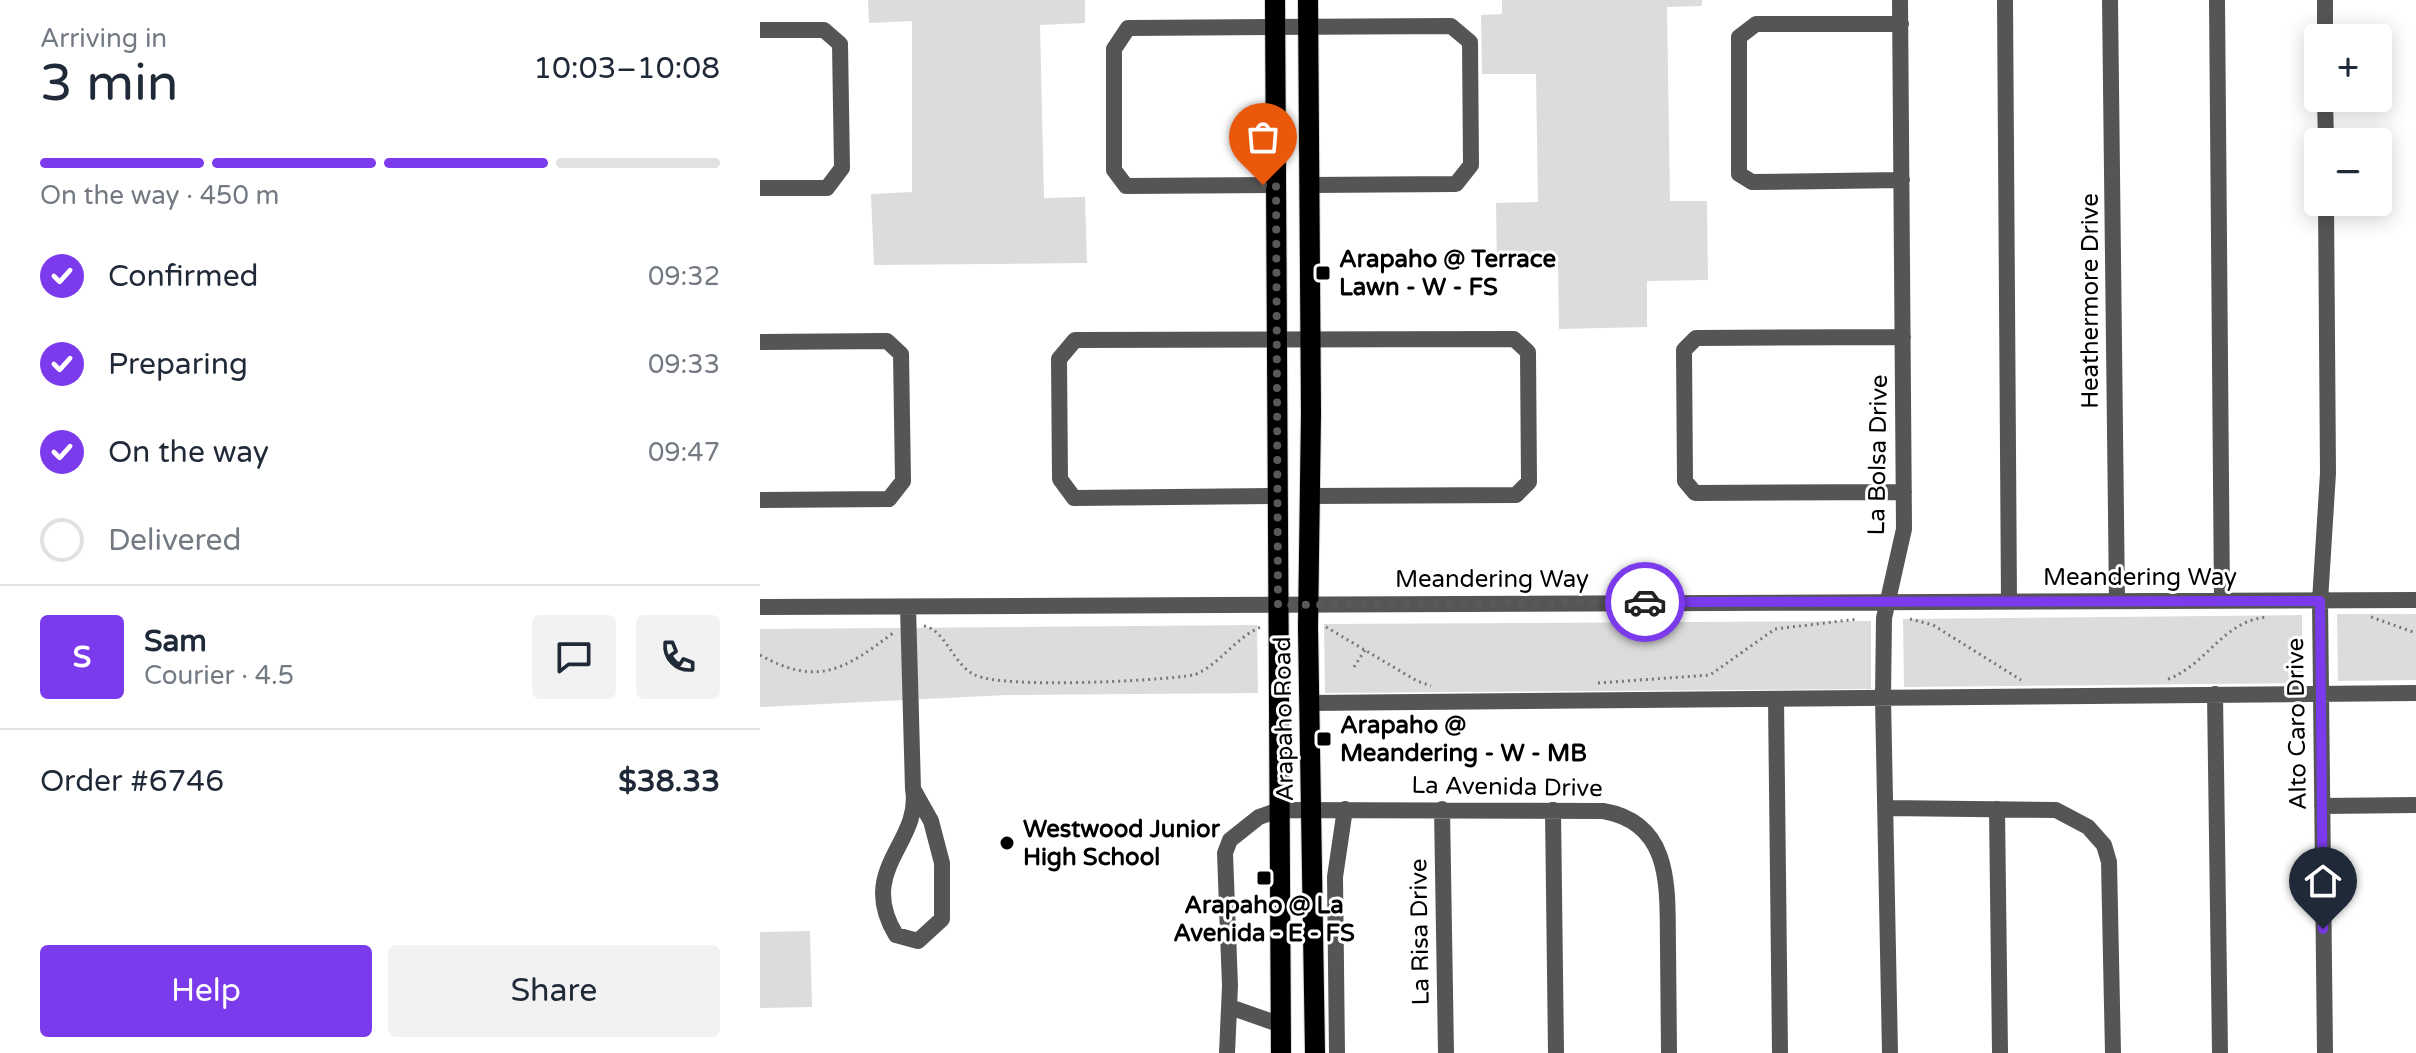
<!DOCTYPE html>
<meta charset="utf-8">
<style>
:root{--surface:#fff;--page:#f2f2f3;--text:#1f2937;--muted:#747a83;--line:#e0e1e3;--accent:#7c3aed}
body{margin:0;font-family:"Varela Round",sans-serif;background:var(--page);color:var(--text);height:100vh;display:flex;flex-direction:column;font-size:30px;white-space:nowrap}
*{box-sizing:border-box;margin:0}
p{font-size:26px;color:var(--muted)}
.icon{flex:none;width:44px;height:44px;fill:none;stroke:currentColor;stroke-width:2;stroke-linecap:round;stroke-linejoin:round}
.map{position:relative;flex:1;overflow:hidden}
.drawer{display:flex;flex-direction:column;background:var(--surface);width:760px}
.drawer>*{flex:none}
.controls{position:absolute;left:1544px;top:24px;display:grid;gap:16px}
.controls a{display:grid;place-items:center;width:88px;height:88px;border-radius:8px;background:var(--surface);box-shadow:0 4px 20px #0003;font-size:40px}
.pin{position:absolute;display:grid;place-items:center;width:68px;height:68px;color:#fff;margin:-82px -34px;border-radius:50% 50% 50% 0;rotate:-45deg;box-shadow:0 0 8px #0007}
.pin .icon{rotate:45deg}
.courier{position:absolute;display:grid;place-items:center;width:80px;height:80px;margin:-40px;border:6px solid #7c3aed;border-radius:50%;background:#fff;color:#222;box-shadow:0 2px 10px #0007}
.head em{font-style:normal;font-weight:600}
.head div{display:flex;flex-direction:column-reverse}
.head{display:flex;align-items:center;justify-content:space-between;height:136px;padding:0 40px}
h1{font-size:52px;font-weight:600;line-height:60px}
.bar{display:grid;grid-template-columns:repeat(4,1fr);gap:12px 8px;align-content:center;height:96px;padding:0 40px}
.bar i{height:10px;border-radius:6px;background:var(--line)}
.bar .current{background:var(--accent)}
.bar p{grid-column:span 4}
.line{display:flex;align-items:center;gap:20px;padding:0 40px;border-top:2px solid var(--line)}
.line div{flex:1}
.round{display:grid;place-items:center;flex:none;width:84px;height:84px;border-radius:8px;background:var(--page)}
ol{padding:0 40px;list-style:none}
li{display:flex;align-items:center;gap:24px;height:88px}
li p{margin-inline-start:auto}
li .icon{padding:8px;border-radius:50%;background:var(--accent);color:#fff;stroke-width:4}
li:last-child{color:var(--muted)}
li i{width:44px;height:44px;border:4px solid var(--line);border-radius:50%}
.action{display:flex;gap:16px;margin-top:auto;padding:16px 40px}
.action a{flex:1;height:92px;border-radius:8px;background:var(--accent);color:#fff;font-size:32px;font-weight:600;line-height:92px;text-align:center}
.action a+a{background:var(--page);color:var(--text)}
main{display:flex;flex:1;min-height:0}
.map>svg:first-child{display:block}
</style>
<main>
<section class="drawer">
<div class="head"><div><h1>3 min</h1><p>Arriving in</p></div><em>10:03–10:08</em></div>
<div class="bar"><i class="current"></i><i class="current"></i><i class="current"></i><i></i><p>On the way · 450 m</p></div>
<ol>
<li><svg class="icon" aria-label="check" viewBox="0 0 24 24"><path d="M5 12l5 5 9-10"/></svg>Confirmed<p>09:32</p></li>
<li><svg class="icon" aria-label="check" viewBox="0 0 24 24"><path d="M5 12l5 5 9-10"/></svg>Preparing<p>09:33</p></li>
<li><svg class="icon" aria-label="check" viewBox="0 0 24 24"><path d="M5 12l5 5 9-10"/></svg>On the way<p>09:47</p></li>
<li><i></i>Delivered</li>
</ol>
<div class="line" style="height:144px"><b class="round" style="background:var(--accent);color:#fff">S</b><div><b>Sam</b><p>Courier · 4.5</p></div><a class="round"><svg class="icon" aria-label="chat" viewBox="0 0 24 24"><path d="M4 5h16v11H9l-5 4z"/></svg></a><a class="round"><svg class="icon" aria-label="phone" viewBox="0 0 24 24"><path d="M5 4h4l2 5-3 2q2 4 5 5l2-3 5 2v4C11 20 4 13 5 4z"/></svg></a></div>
<div class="line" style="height:104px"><div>Order #6746</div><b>$38.33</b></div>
<div class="action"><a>Help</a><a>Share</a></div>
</section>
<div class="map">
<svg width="1656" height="1053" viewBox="0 0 1656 1053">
<rect width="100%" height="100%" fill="#fff"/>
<path fill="#dcdcdc" d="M108,0H325V23L280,25L284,198L325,197L327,263L114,265L111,194L152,192V21L109,23Z
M742,0H942V6L907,7L910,201H947L948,280L887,281V327L799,329L798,263L737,264L736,203L778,202L776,74H722L721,15L742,14Z
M1577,614H1656V680L1578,681Z
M1542,615V683L1144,687L1143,619Z
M1111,621V689L565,693L564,624Z
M497,625L498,693L247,695L0,707V629Z
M50,931L52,1007L0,1008V932Z"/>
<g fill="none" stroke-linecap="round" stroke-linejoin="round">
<g stroke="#dbdbdb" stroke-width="22">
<path id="major" d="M515,0L521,1053
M548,0L551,413L548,627L555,1053"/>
</g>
<path stroke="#777" stroke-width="3" stroke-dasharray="2 4" stroke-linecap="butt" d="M1611,617L1656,633
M1150,619L1173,625L1261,680
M164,626C185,629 194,666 215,675C243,689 398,681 434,675C461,664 475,637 503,626
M566,627L657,681L671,686
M0,655C57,687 84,670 133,633
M594,667L605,650
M1408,679C1447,665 1463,620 1508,617
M838,683L950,675L1015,629L1098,619"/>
<path stroke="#555" stroke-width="16" d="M1245,0L1249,601
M1350,0L1357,601
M1457,0L1462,601
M1565,0V38
M1141,24H996L979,37V174L992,182L1142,180
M0,30H64L80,44L82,168L67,188H0
M1565,98L1566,142
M516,185L366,186L354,170V49L368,28L691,26L710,42L711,165L696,184L550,185
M1143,337L936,338L924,350L925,481L935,493L1144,492
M0,342L127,341L141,354L143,481L129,499L0,500
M518,496L314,498L300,479L299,359L315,340L754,339L768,352L769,482L756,495L549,496
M0,607L1656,600
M148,607L153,789L171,821L182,863V919L158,941L136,935C96,869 162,843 153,789
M1455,694L1460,1053
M1016,699L1020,1053
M549,703L1656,693
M1562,806L1656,805
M1126,808L1296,810L1328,827L1344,845L1349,862L1353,1053
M682,809L686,1053
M1237,809L1240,1053
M793,810L796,1053
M470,1007L521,1025
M467,1053L470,986L465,853L470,840L499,817L519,810L843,811C914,823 907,891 908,947C908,982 909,1018 909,1053
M577,1053L575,877L585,809
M1130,1053L1123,698L1124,618L1144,529L1140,0
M1565,1053L1560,601L1568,473L1566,202"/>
<use href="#major" stroke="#000" stroke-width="20"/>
</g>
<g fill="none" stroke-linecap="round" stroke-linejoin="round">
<path stroke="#595959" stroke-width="8" stroke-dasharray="0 14.4" d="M503,185H516L518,605L885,602"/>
<path stroke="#7c3aed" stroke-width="10" d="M885,602L1560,601L1563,929"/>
</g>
<g fill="#000" stroke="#fff" stroke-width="3">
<rect x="555" y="265" width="16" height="16" rx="4"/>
<rect x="556" y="731" width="16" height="16" rx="4"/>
<circle cx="247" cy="843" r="8"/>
<rect x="496" y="870" width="16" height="16" rx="4"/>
</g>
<g text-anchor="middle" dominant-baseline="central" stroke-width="6" stroke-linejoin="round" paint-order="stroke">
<g font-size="24" font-weight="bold" fill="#000" stroke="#fff" text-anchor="start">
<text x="579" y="259">Arapaho @ Terrace<tspan x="579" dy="28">Lawn - W - FS</tspan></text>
<text x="580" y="725">Arapaho @<tspan x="580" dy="28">Meandering - W - MB</tspan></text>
<text x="263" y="829">Westwood Junior<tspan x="263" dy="28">High School</tspan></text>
<text x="504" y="905" text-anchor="middle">Arapaho @ La<tspan x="504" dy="28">Avenida - E - FS</tspan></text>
</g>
<g font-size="24" fill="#000" stroke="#fff">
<text transform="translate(1330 301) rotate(-90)">Heathermore Drive</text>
<text transform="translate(1118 455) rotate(-89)">La Bolsa Drive</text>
<text x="1380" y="577">Meandering Way</text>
<text x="732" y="579">Meandering Way</text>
<text transform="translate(524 719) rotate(-91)">Arapaho Road</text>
<text transform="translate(1537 724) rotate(-91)">Alto Caro Drive</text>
<text transform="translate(747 787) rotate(1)">La Avenida Drive</text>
<text transform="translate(660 932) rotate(-91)">La Risa Drive</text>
</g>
</g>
</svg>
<div class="controls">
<a>+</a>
<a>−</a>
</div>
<div class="pin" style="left:503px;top:185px;background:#ea580c"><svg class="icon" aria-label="bag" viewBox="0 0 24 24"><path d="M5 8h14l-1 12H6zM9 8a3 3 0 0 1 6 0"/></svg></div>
<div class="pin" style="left:1563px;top:929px;background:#1f2937"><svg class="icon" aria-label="home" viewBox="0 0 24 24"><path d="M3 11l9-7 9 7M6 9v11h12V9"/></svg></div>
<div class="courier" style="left:885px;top:602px"><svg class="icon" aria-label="car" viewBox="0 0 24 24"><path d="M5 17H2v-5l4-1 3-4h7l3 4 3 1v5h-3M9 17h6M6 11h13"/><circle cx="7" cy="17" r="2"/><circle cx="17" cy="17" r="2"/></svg></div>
</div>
</main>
